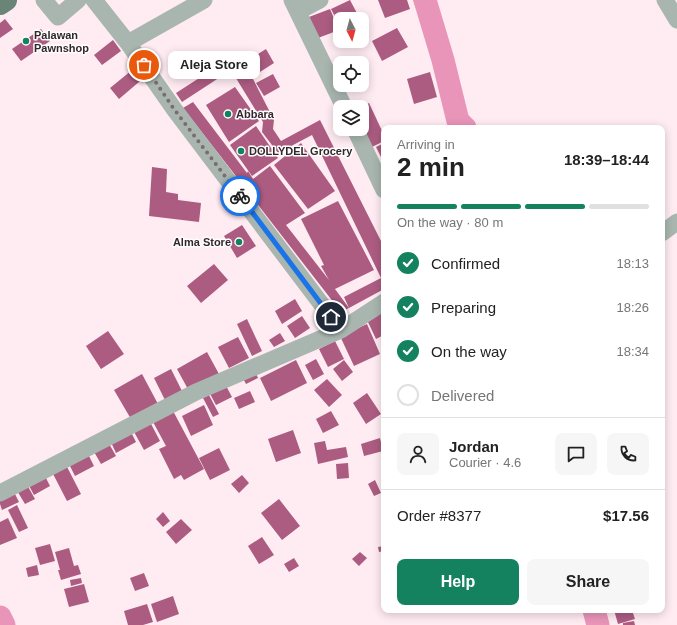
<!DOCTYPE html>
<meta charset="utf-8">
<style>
:root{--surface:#fff;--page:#f6f6f6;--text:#222;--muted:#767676;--line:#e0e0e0;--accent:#14825f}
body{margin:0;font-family:Arial,sans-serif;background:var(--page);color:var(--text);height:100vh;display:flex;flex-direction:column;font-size:15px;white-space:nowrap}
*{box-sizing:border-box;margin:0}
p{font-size:13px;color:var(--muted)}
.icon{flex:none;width:22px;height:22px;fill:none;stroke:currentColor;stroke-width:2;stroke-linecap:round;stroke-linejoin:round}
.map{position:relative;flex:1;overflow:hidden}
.details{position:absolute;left:381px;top:125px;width:284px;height:488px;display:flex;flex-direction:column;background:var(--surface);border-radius:8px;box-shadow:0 2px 10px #0003}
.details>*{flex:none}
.needle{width:26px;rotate:174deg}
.controls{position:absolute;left:333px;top:12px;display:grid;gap:8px}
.controls a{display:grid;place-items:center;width:36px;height:36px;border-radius:8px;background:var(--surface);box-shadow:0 2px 10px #0003;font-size:20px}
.pin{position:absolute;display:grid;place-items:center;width:34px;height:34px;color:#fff;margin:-17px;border:2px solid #fff;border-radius:50%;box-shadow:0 1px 4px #0007}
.courier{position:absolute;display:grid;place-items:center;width:40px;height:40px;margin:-20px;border:3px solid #1a73e8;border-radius:50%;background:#fff;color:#222;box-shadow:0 1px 5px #0007}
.bubble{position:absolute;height:28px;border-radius:8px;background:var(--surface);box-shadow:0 2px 10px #0003;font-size:13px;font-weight:800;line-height:28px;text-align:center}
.summary em{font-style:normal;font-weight:800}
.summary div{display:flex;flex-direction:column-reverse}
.summary{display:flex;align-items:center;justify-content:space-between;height:68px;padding:0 16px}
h1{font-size:26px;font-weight:800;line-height:30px}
.bar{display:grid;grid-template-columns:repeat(4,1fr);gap:6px 4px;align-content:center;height:48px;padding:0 16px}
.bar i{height:5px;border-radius:3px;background:var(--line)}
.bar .selected{background:var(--accent)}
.bar p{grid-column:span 4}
.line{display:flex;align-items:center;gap:10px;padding:0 16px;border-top:1px solid var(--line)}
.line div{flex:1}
.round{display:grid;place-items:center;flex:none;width:42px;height:42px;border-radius:8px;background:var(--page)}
ol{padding:0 16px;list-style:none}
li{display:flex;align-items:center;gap:12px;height:44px}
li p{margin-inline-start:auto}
li .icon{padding:4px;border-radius:50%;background:var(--accent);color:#fff;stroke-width:4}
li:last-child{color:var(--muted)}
li i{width:22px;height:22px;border:2px solid var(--line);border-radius:50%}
.primary-button{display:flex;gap:8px;margin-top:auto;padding:8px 16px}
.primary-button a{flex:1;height:46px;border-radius:8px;background:var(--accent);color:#fff;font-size:16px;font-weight:800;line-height:46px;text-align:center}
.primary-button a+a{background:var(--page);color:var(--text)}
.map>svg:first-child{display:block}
</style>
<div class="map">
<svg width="677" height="625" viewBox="0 0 677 625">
<rect width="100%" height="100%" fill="#ffebf2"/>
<path fill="#e994b9" d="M413,0H435C442,20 443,39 443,60L424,30Z"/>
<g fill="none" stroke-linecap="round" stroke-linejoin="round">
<path stroke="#e994b9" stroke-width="23" d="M425,0L443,60L458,121L465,128
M594,610L598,625
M0,617L4,625"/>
</g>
<path fill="#ac5c81" d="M350,0L360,19H340V26L331,9Z
M378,0H407L410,9L385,18Z
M330,9L339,30L318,38L309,17Z
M5,19L13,29L0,38V23Z
M397,28L408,47L382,61L372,41Z
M41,29L50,41L21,61L12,49Z
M113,40L121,51L102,65L94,55Z
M266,49L274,63L252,77L274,120L273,129L281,141L320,120L384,247V289L349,308L344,297L381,278L312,135L278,153L262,132L263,122L231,70L182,102L176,93L238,53L245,62Z
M137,66L146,76L119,99L110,88Z
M430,72L437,97L414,104L407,79Z
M273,74L280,87L264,96L256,83Z
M235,87L259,121L229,142L206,105Z
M193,102L247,173L248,171L253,179L270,166L305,213L286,225L329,280L321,266L324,265L301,219L338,201L374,270L335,289L349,308L341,312L255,201L245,197L236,182L239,180L183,108Z
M369,103L384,135V141L370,148L362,129V107Z
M256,126L278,158L252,176L230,145Z
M301,143L335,191L308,209L274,165Z
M384,143V163L376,147Z
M152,167L167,169L166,192L178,194V200L201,203L199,222L149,216Z
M242,225L256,246L237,258L224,236Z
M214,264L228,280L201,303L187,286Z
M295,299L302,311L282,324L275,311Z
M384,311V335L376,339L367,320Z
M302,316L310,328L295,338L287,326Z
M247,319L262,351L252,356L237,324Z
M367,324L380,354L354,366L340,336Z
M108,331L124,354L101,369L86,346Z
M280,333L285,341L274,347L269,340Z
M238,337L249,358L229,368L218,347Z
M335,341L344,359L328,367L319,349Z
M207,352L219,374L189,391L177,369Z
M316,359L324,374L313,380L305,365Z
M296,360L307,383L271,401L260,378Z
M344,360L353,372L342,381L333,369Z
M253,367L258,378L246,384L240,373Z
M171,369L183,393L166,402L154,378Z
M142,374L158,404L131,419L114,390Z
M327,379L342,395L329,407L314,390Z
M224,382L232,397L216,405L208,390Z
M250,391L255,402L239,409L234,398Z
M367,393L381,414L366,424L353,403Z
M209,395L219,414L213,417L203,398Z
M204,405L213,425L191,436L182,416Z
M172,409L204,469L184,480L181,475L174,479L159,449L166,446L152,420Z
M331,411L339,425L323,433L316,419Z
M150,422L160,441L144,450L133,430Z
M130,430L136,442L116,453L110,440Z
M293,430L301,453L276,462L268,439Z
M380,438L383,451L364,456L361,444Z
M325,441L327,450L346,447L348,457L318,464L314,443Z
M108,442L116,456L101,464L93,450Z
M219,448L230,470L210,480L199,458Z
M87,452L94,466L75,476L68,462Z
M65,463L81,494L67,501L51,470Z
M348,463L349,478L337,479L336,464Z
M44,474L50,486L34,495L27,482Z
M242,475L249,483L239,493L231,484Z
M375,480L381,493L374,496L368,484Z
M26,483L35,499L25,504L16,489Z
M13,490L19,502L2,510L0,504V496Z
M279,499L300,526L282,540L261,513Z
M17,505L28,528L19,532L8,510Z
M163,512L170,521L163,527L156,519Z
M8,518L17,538L0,545V522Z
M181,519L192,530L176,544L166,532Z
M262,537L274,555L259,564L248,546Z
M50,544L55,561L40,565L35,548Z
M384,546V551L379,552L378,547Z
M69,548L74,566L78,565L81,574L61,580L58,570H60L55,552Z
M360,552L367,558L359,566L352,559Z
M294,558L299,566L289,572L284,564Z
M37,565L39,575L28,577L26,568Z
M144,573L149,586L135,591L130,578Z
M81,578L82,583L71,586L70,580Z
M84,584L89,602L69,607L64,589Z
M173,596L179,614L157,622L151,604Z
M147,604L153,622L143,625H128L124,611Z
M614,610H632L635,619L618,624Z
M634,621L635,625H623V623Z"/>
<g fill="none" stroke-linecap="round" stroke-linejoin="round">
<path stroke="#a8b6af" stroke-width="17" d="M44,0L58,17L78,0
M94,0L128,43L174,109L341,330
M292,0L344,107
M665,0L677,20
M299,11L320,0
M128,43L204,0
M355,129L384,190
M662,233L677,222
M0,493L196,392L341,330L384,302"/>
<path stroke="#6b8478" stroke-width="22" d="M0,4L6,0"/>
</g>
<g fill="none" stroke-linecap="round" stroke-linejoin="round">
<path stroke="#7b6c71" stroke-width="4" stroke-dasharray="0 7.2" d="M144,65L174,109L240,196"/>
<path stroke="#1a73e8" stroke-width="5" d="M240,196L331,317"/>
</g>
<g fill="#14825f" stroke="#fefefe" stroke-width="1.5">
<circle cx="26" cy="41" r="4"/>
<circle cx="228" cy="114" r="4"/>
<circle cx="241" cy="151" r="4"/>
<circle cx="239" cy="242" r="4"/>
</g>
<g text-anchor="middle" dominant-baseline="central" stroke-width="3" stroke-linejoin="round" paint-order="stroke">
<g font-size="11" font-weight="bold" fill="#34272c" stroke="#fefefe" text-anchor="start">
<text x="34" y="35">Palawan<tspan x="34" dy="13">Pawnshop</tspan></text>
<text x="236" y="114">Abbara</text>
<text x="249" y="151">DOLLYDEL Grocery</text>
<text x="231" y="242" text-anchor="end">Alma Store</text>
</g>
</g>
</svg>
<div class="controls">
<a><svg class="needle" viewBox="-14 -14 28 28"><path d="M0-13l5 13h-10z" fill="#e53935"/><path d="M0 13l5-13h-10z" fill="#767676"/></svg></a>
<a><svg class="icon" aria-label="locate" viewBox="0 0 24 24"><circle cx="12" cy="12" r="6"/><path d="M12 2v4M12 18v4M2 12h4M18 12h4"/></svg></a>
<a><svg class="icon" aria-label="layers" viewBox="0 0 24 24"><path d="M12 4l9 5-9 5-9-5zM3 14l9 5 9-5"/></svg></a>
</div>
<div class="pin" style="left:144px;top:65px;background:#ea580c"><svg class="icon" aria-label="bag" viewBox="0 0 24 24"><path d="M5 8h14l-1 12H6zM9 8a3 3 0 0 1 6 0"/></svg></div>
<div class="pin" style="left:331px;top:317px;background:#1f2937"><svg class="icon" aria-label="home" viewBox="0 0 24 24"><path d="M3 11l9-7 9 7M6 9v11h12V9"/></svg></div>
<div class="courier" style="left:240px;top:196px"><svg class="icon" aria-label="bike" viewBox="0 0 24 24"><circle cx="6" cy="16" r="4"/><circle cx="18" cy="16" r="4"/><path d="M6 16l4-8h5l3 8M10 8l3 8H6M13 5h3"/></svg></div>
<div class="bubble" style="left:168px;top:51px;width:92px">Aleja Store</div>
<section class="details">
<div class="summary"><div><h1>2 min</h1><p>Arriving in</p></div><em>18:39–18:44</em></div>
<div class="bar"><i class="selected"></i><i class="selected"></i><i class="selected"></i><i></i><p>On the way · 80 m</p></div>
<ol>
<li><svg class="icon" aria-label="check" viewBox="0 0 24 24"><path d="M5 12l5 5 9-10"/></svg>Confirmed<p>18:13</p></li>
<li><svg class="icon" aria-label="check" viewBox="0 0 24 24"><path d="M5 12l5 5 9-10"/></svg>Preparing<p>18:26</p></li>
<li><svg class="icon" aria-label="check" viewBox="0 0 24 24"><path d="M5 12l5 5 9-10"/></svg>On the way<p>18:34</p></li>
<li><i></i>Delivered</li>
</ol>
<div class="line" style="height:72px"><a class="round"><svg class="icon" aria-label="person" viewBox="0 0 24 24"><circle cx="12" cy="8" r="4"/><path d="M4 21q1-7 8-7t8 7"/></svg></a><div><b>Jordan</b><p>Courier · 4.6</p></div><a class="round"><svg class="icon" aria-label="chat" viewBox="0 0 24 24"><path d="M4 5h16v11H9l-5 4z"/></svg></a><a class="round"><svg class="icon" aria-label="phone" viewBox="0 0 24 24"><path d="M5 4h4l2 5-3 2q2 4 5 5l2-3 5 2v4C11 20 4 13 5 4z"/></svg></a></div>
<div class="line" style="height:52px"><div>Order #8377</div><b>$17.56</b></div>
<div class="primary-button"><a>Help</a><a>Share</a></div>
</section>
</div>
